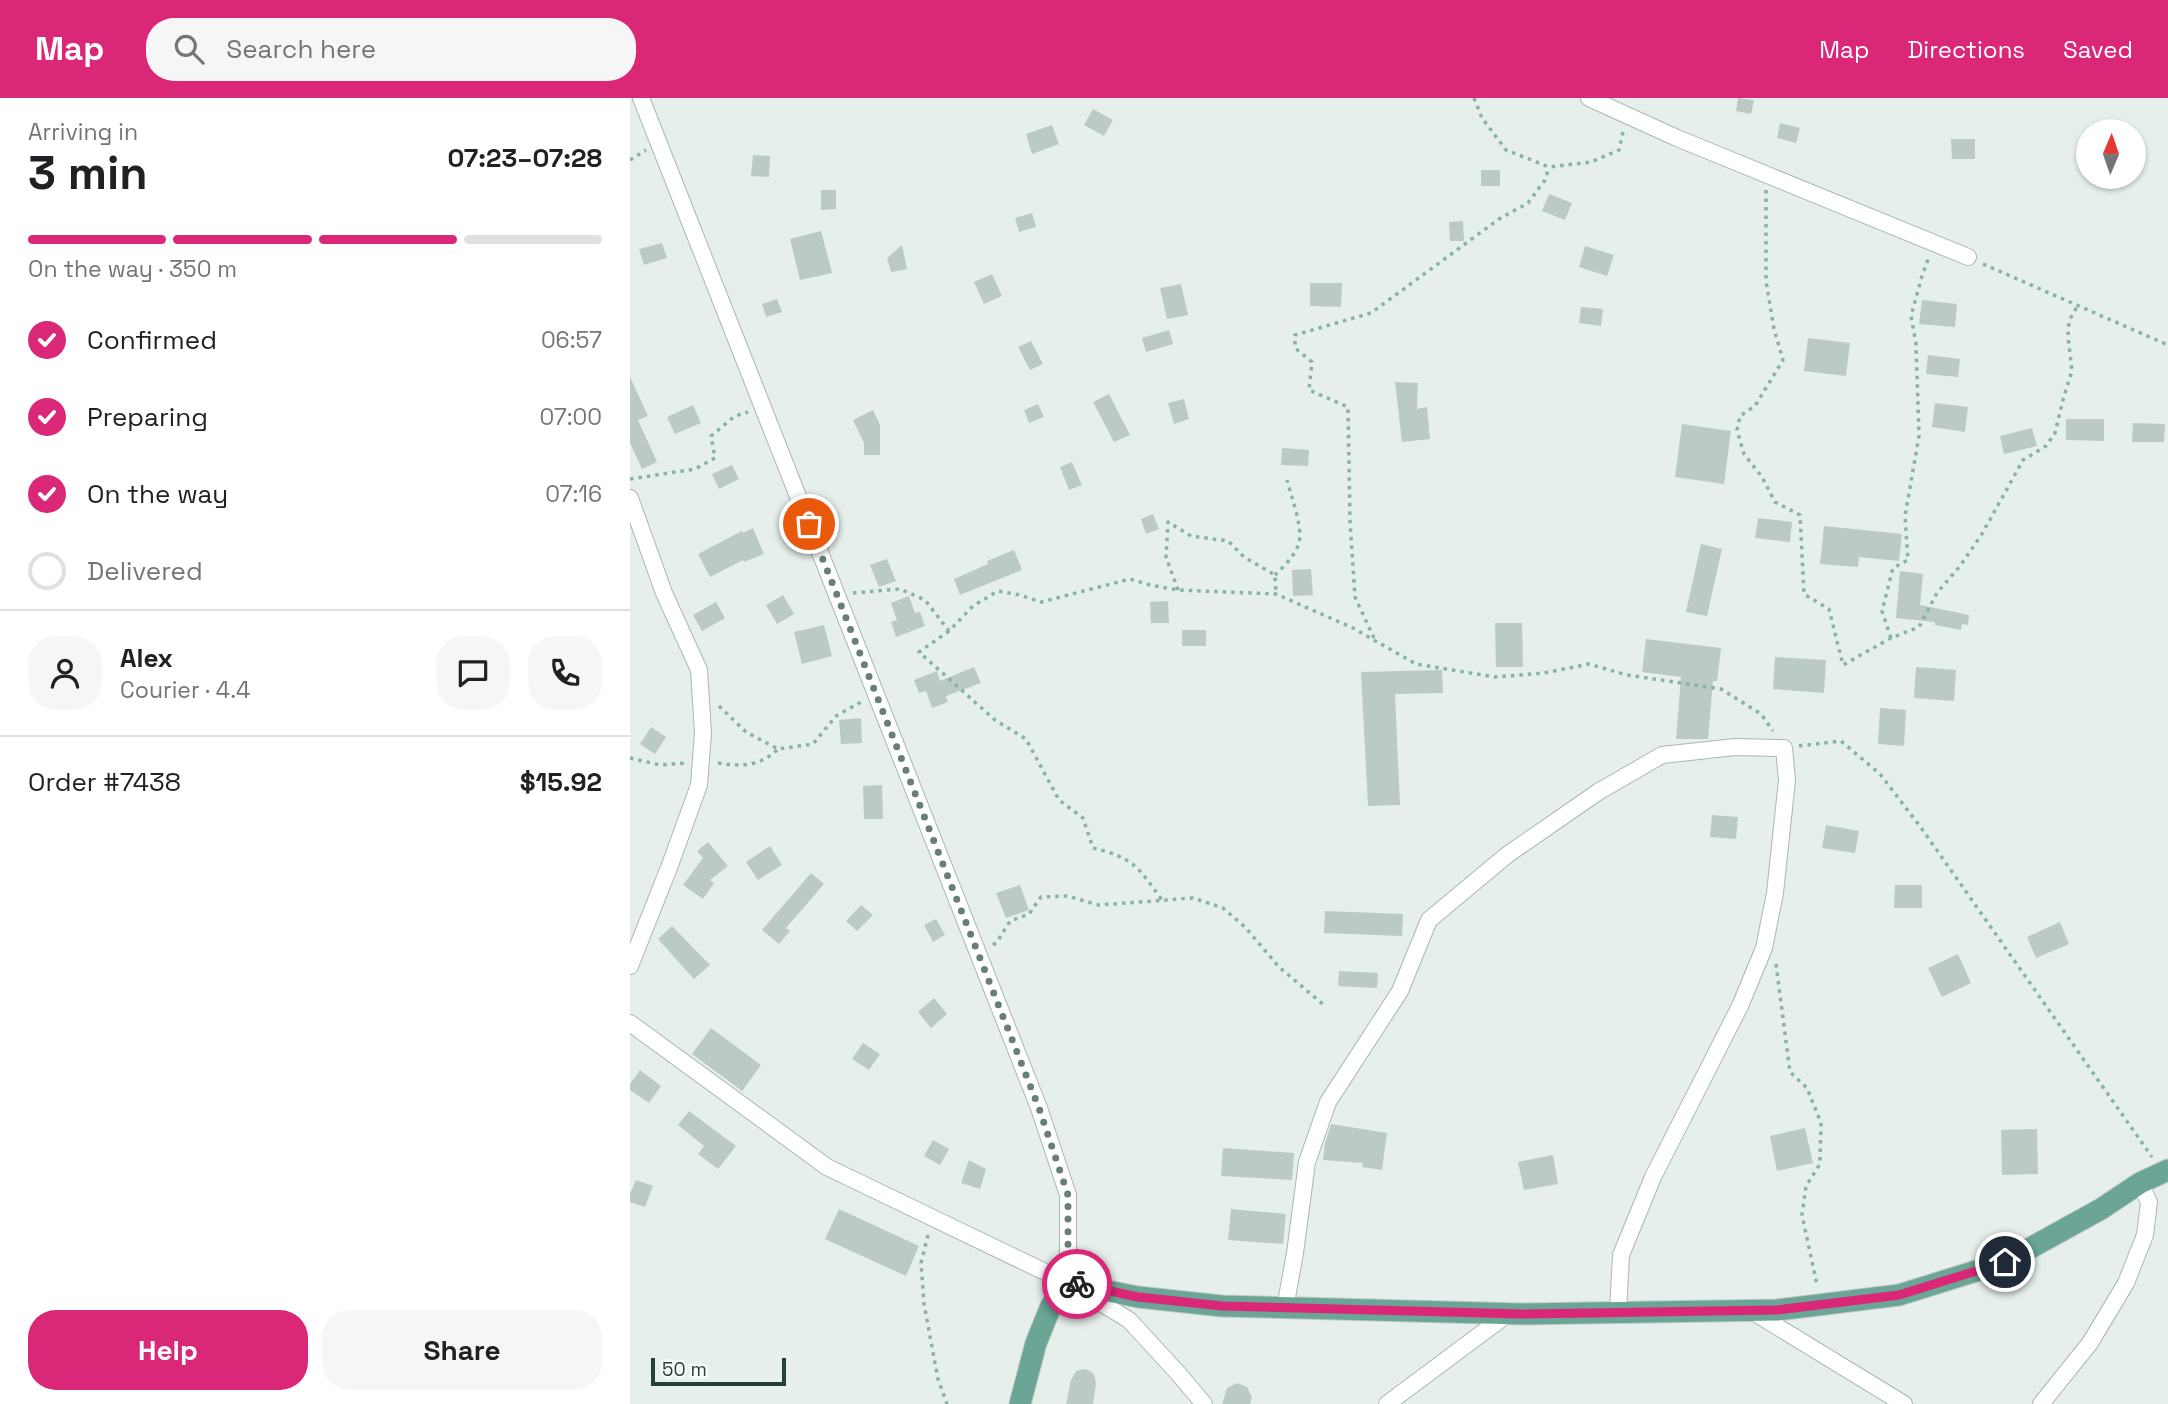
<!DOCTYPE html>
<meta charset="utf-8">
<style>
:root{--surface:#fff;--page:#f6f6f6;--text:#202124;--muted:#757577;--line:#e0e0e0;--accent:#db2777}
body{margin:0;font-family:"Space Grotesk",sans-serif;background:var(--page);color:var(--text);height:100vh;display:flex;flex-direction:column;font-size:26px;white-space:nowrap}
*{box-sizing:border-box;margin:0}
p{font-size:23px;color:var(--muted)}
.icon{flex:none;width:38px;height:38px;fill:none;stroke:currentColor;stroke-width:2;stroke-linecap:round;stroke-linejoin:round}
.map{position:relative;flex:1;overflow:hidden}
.panel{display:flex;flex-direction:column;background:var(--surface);width:630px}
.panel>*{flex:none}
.needle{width:46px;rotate:2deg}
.controls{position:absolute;left:1446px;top:21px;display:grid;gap:14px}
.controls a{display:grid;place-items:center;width:70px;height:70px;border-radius:50%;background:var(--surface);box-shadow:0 2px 5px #0004;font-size:35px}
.scale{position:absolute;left:21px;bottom:18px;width:135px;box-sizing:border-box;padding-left:7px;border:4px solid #24423a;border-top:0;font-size:19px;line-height:24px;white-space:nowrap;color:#24423a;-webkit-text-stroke:5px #f7fbf9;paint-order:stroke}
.pin{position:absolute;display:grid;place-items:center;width:60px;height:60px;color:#fff;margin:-30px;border:4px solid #fff;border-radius:50%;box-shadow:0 2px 7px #0007}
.courier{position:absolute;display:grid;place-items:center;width:70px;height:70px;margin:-35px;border:5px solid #db2777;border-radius:50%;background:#fff;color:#222;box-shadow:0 2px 9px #0007}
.overview em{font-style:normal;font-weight:700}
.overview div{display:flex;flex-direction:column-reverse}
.overview{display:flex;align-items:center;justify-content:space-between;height:119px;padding:0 28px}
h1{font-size:46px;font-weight:700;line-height:52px}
.bar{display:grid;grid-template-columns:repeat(4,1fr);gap:10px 7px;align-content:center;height:84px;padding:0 28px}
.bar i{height:9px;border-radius:5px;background:var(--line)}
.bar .selected{background:var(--accent)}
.bar p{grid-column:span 4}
.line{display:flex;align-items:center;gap:18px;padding:0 28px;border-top:2px solid var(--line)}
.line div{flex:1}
.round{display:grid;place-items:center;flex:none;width:74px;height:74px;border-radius:28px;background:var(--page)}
ol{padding:0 28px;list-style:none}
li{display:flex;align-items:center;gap:21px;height:77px}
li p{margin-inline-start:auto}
li .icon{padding:7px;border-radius:50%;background:var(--accent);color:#fff;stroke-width:4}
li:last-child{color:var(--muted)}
li i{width:38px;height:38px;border:4px solid var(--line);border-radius:50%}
.primary-button{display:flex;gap:14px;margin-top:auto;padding:14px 28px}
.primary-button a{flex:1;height:80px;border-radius:28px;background:var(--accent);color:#fff;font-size:28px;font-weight:700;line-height:80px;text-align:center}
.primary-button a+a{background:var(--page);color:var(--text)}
header{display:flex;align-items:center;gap:42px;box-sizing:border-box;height:98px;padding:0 35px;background:var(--accent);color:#fff}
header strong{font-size:33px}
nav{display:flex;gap:38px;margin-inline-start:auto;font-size:24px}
.search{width:490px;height:63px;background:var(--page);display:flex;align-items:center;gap:18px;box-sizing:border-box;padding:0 24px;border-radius:28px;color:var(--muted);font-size:26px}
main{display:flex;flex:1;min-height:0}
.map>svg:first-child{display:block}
</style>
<header>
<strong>Map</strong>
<div class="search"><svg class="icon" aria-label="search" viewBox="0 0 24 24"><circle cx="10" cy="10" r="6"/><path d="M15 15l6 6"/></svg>Search here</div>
<nav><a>Map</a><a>Directions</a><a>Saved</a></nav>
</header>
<main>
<section class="panel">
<div class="overview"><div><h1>3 min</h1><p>Arriving in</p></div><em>07:23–07:28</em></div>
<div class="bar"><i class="selected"></i><i class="selected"></i><i class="selected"></i><i></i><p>On the way · 350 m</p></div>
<ol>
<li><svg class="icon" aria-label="check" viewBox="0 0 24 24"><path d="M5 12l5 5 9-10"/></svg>Confirmed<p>06:57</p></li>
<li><svg class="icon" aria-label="check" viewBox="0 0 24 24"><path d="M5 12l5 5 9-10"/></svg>Preparing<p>07:00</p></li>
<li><svg class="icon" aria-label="check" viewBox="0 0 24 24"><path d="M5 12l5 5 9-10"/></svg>On the way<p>07:16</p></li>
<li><i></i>Delivered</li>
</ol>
<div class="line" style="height:126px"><a class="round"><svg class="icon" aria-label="person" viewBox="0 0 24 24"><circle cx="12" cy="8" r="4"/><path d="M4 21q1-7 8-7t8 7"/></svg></a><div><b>Alex</b><p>Courier · 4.4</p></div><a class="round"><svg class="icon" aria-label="chat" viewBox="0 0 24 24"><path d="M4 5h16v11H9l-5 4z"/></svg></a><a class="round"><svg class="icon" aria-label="phone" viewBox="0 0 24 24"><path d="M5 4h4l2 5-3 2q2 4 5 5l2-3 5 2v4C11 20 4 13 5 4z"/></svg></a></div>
<div class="line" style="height:91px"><div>Order #7438</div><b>$15.92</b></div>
<div class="primary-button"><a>Help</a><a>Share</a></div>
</section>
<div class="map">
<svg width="1538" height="1306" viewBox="0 0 1538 1306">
<rect width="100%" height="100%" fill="#e6efeb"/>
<path fill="#bbcac4" d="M1108,0L1124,2L1121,16L1106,13Z
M463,11L483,22L474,38L454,27Z
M1150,25L1170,30L1166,45L1147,40Z
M422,27L429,46L402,56L396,36Z
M1321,41H1345V61H1322Z
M123,57L140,58L139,79L121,78Z
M851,72H870V88H851Z
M191,92H206V111L191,112Z
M919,96L942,105L935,122L912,113Z
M402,115L406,129L389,134L385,120Z
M833,123L834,143H820L819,124Z
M191,133L202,175L170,182L160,141Z
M32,145L37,160L14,167L9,151Z
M272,147L277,171L261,174L257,160Z
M955,148L984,157L977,178L949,169Z
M362,176L372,198L354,206L344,184Z
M680,185H712L711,209L680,208Z
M551,186L558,217L537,221L530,190Z
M147,201L152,214L136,219L132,206Z
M1292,202L1327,206L1325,229L1289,226Z
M951,209L973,211L971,228L949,225Z
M539,232L543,246L516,254L512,240Z
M1178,240L1220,245L1216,278L1174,273Z
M401,243L413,266L400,272L388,249Z
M1298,257L1330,261L1328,279L1296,276Z
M0,279L18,318L8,322L27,364L12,371L0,345Z
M765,284L788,285L787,311L797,309L800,341L772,344Z
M479,296L500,337L484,344L463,304Z
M554,301L559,321L544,326L538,305Z
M1305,305L1338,309L1335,334L1302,329Z
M408,306L414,319L399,325L394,312Z
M63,307L71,325L45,336L37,319Z
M243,312L250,327V357H234V345L223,322Z
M1436,321H1474V343L1436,342Z
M1503,325L1535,326L1534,344H1502Z
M1052,326L1101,333L1094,386L1045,379Z
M1402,330L1407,348L1374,356L1370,338Z
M652,350L679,352L678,368L651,367Z
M442,364L452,387L439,392L430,369Z
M102,367L109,381L89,391L82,376Z
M523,416L529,431L516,436L511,421Z
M1128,420L1162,424L1160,444L1125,440Z
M1194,428L1272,436L1269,463L1229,459L1228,469L1190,466Z
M123,430L134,456L114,464L113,462L80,479L68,456L112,433L113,435Z
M1071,446L1092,451L1077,518L1056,514Z
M384,452L392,472L330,497L324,481L358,466L357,463Z
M257,461L266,483L249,489L240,467Z
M681,471L683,497L663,498L662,472Z
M1270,473L1293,476L1290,507L1339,517L1338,527L1332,526L1331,532L1305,527V524L1266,520Z
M153,497L164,516L147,526L136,507Z
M279,498L285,515L290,514L295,528L266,539L261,524L267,522L261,505Z
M538,503L539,525H521L520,504Z
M86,504L95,520L72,533L63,517Z
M865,525H892L893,569H866Z
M194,527L202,558L172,566L164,534Z
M552,532H576V548H552Z
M1016,541L1091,550L1087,583H1083L1078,641H1046L1051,579L1012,574Z
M1145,559L1196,562L1194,595L1143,591Z
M344,569L351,585L316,598L318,604L302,610L296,593L289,595L284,582L307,573L310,583Z
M1286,569L1326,572L1324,603L1284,600Z
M812,572L813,595L765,596L770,707L738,708L731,574Z
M1250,610L1276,612L1274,648L1248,646Z
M231,620L232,645L211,646L209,622Z
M21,629L36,639L25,656L10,646Z
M252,687L253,721H234L233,688Z
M1082,717L1108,719L1106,741L1080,739Z
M1196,727L1229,733L1225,755L1192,750Z
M78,744L98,768L80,782L84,785L73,801L53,787L73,760L67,753Z
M140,748L152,767L128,782L116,764Z
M181,775L194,786L156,830L160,833L149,846L132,832Z
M390,787L399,812L376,820L366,795Z
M1265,787H1292V810H1264Z
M231,807L243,817L227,833L216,823Z
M695,813L773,816L772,838L694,835Z
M306,821L315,837L303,844L294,827Z
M1430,824L1439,846L1406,860L1397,839Z
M42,828L80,867L64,881L28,841Z
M1328,856L1341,885L1312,899L1298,870Z
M709,873L748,875L747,890L708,888Z
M304,900L317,916L301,930L288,914Z
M81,930L131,967L112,993L62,956Z
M233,945L250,956L239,972L222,961Z
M10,972L31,988L19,1005L0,992V986Z
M59,1013L106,1048L88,1071L68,1056L74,1048L48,1027Z
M701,1026L757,1035L752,1072L732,1069L733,1065L693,1062L695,1045Z
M1175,1030L1183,1065L1147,1073L1140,1038Z
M1407,1031L1408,1076L1372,1077L1371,1032Z
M303,1042L319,1051L310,1067L294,1058Z
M593,1050L664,1055L662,1082L591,1078Z
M923,1057L928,1086L894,1092L888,1064Z
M339,1062L356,1071L350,1091L331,1085Z
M6,1082L23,1088L15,1109L0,1104V1096Z
M209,1111L289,1148L276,1178L195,1141Z
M601,1111L656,1116L653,1146L598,1142Z
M456,1271L464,1276L466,1286L463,1306H436L441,1282L446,1273Z
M607,1285L617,1289L622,1299L620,1306H592L597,1290Z"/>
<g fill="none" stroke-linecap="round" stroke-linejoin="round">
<g stroke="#a8b8b2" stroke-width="18">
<path id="street" d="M11,0L409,1010L438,1097V1185
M959,0L1047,40L1338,159
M0,400L34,495L69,572L73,635L69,687L40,767L0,868
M0,925L197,1069L438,1185L499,1222L547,1274L574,1306
M655,1210L665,1155L677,1064L698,1004L770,893L799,822L877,757L968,694L1032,657L1105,649L1154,650L1157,682L1145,795L1134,850L1110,908L1023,1079L991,1157L988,1214
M1120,1212L1274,1306
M757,1306L879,1215
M1411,1306L1460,1245L1496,1185L1515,1137L1519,1104L1510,1085"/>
</g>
<g stroke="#c2cac8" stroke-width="23">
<path id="primary" d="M390,1306L406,1245L421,1208L438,1185L508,1199L592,1208L892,1216L1147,1212L1269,1197L1375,1164L1471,1111L1510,1085L1538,1072"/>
</g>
<path stroke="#86b3a5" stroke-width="3.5" stroke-dasharray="3.5 5" stroke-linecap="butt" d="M844,0L852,20L876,52L919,69L961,64L989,52L993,34
M0,62L16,52
M1136,92V183L1144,231L1153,262L1125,308L1110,318L1107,332L1114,356L1132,379L1145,404L1170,417L1174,496L1199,511L1213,567L1261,540L1289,529L1307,495L1330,468L1352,436L1393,362L1416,348L1425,335L1434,298L1442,273L1438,238L1439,223L1448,207
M1353,166L1538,247
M0,381L65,371L85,360L81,338L105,318L118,314
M645,477C654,468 666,457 669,444C673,429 661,398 657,382
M548,492L536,459L538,424L561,438L598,443L614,459L645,477L646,496
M223,495L270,491L295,502L319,533L343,508L368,493L390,497L411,504L500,481L520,487L548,492L646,496L723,530L786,566L865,579L914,575L959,566L997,577L1091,591L1131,616L1143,633
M319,533L289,554L365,622L396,641L429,702L453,720L463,750C504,760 508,769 532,802
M744,540L725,499L720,423L718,309L679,292L682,264L665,250V237L741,215L869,121L898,105L915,82L919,69
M1261,540L1252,513L1263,470L1278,462L1275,418L1289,338L1286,246L1281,218L1292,178L1299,159
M89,608L116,634L148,651L183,646L206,618L231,604
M1169,648L1211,643L1250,676L1292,731L1522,1059
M0,660L30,667L56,665
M88,665C111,669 131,668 148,651
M363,847L367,844L380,823L399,816L411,799L437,798L469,807L563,800L593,810L615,829L649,869L694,907
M1146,866L1160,974L1177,990L1191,1025L1190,1066L1176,1088L1172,1117L1187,1187
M298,1137L291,1165L294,1206L308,1281L317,1306"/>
<use href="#street" stroke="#fff" stroke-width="16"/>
<use href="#primary" stroke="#6aa596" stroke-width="21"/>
</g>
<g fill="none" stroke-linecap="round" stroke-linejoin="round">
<path stroke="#687f78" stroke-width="7" stroke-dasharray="0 12.6" d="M179,426L409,1010L438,1097V1185L447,1186"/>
<path stroke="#db2777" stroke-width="9" d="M447,1186L508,1199L592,1208L892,1216L1147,1212L1269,1197L1375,1164"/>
</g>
</svg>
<div class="controls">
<a><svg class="needle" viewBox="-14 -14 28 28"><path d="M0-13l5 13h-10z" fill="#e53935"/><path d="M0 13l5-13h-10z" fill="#757577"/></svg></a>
</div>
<div class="scale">50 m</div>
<div class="pin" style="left:179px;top:426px;background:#ea580c"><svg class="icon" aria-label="bag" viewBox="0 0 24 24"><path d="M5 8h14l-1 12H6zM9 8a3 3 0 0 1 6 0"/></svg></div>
<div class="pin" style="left:1375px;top:1164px;background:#1f2937"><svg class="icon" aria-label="home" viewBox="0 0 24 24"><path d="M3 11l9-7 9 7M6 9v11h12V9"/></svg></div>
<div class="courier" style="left:447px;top:1186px"><svg class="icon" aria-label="bike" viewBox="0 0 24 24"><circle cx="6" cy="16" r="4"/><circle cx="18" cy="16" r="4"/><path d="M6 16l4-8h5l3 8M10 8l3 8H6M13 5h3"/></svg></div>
</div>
</main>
